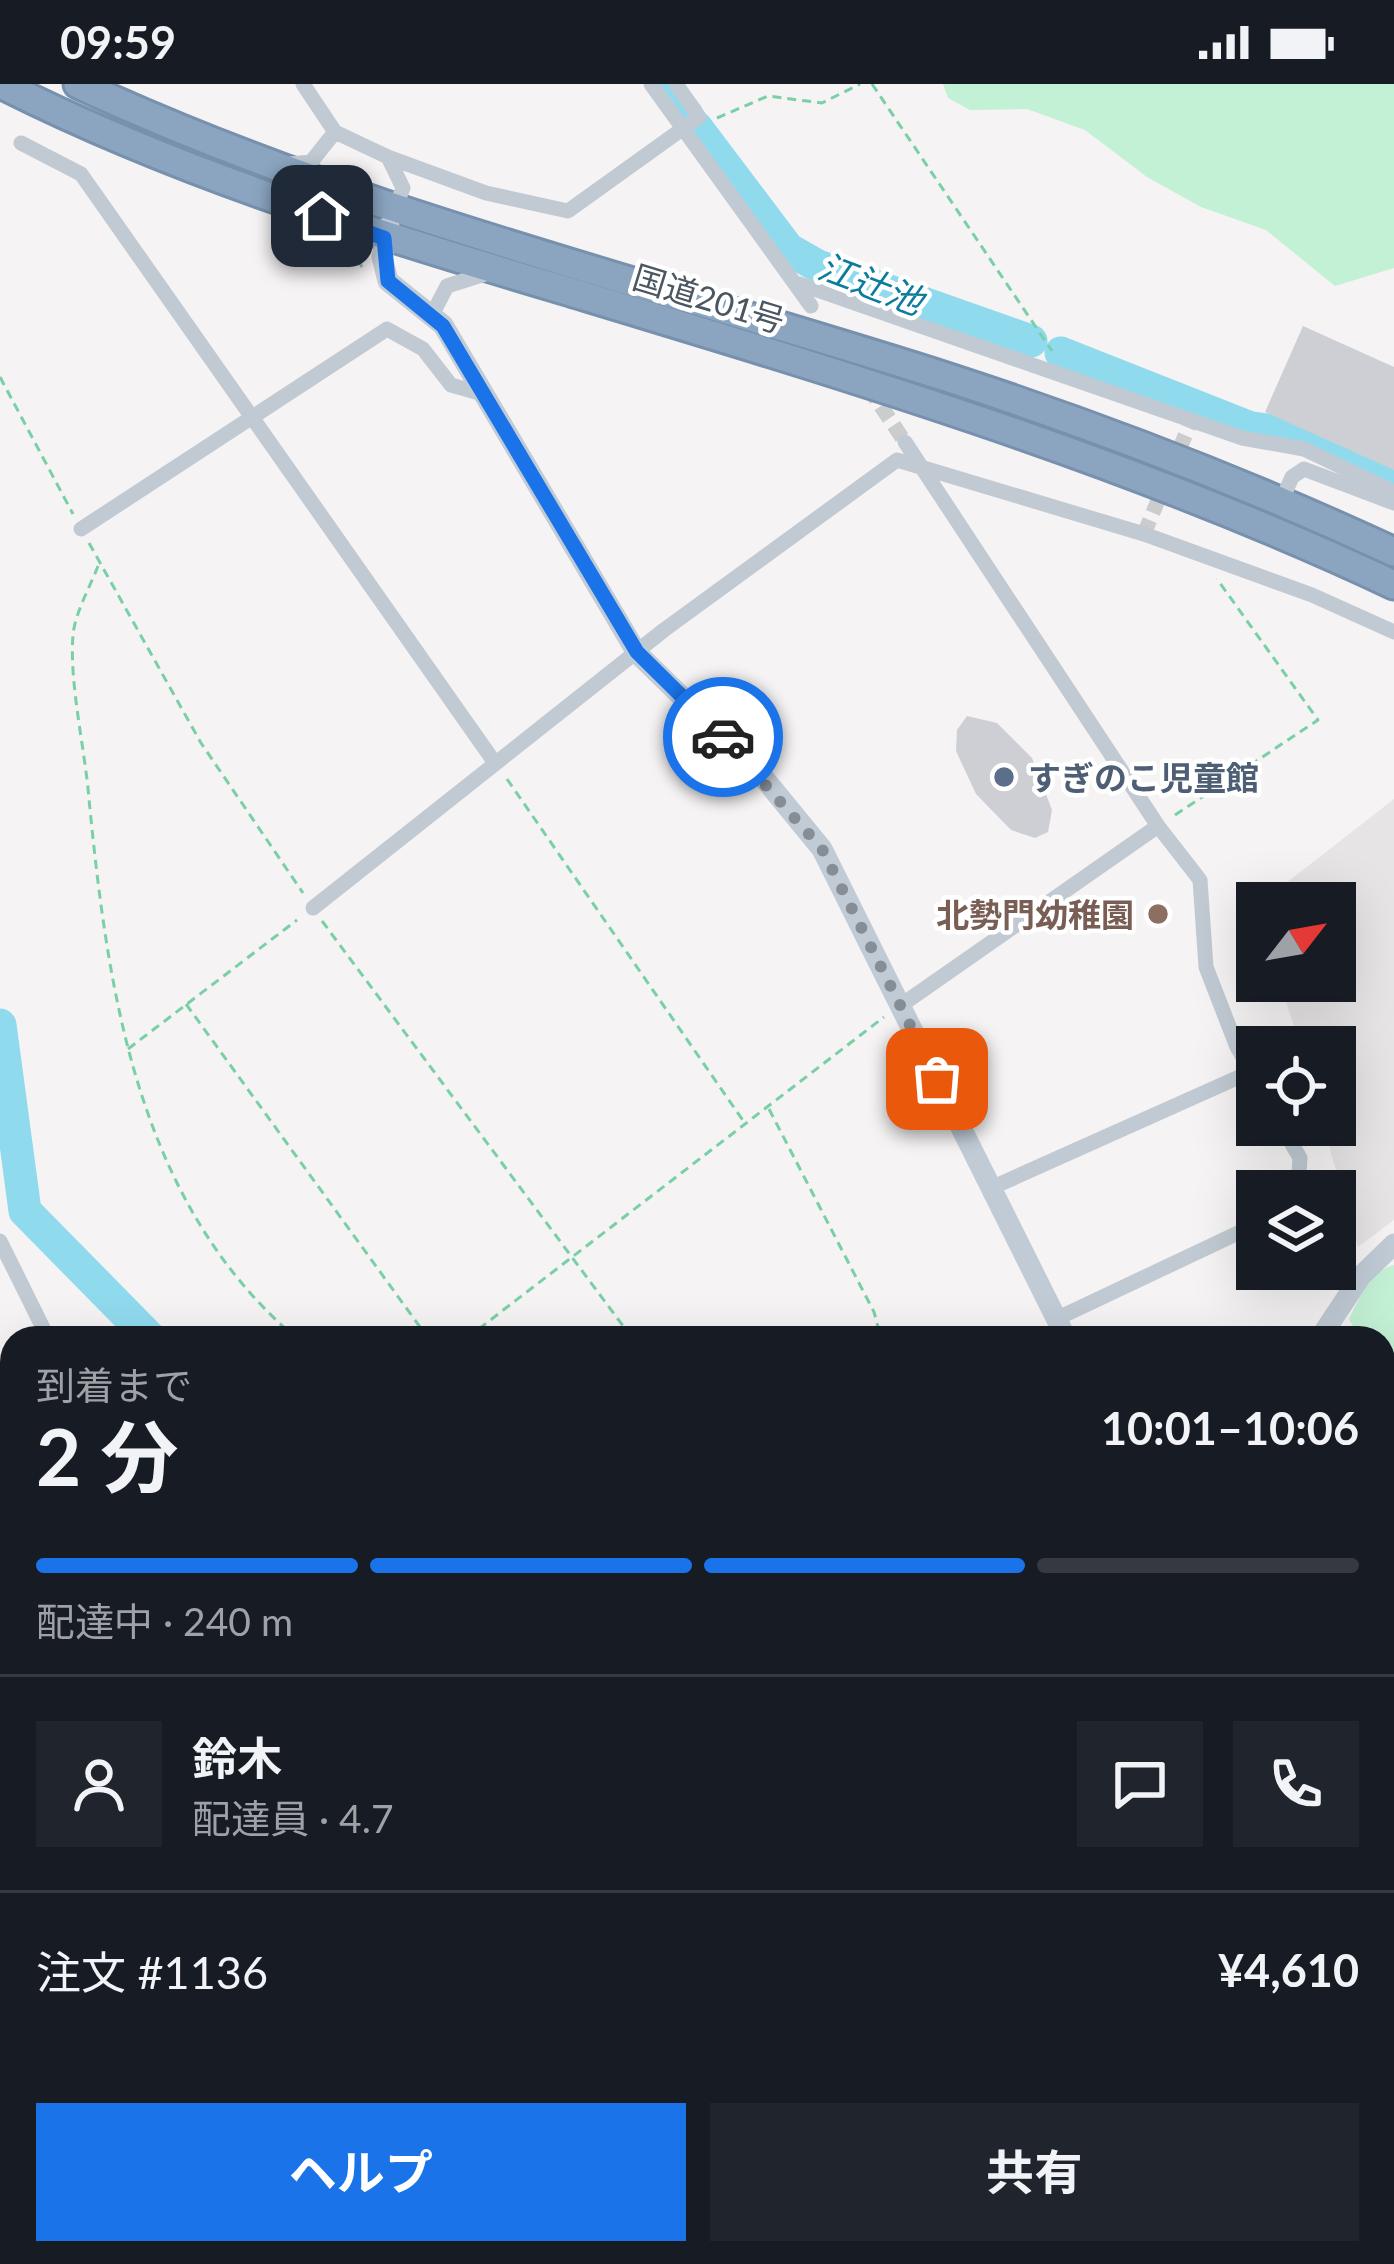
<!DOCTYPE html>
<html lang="ja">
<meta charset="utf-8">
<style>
:root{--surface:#171b24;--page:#20242c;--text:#f1f3f6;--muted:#9ea1a6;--line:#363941;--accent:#1a73e8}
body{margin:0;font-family:Lato,"Noto Sans JP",sans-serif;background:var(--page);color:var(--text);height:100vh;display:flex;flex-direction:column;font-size:45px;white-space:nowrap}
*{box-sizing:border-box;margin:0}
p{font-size:39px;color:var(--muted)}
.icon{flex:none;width:66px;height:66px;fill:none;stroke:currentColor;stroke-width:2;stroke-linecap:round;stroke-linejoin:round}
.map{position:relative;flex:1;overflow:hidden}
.sheet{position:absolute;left:0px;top:1242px;width:1395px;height:939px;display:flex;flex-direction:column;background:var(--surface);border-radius:36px 36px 0 0;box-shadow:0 12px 48px #0002}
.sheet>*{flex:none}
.needle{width:78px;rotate:59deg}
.controls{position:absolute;left:1236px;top:798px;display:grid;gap:24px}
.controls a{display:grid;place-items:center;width:120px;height:120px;border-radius:0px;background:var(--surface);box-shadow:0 12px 48px #0002;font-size:60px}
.pin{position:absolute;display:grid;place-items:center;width:102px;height:102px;color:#fff;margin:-51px;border-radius:24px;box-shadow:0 6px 18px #0006}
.courier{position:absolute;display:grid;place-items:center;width:120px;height:120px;margin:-60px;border:9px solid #1a73e8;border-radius:50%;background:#fff;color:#222;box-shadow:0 3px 15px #0007}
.summary em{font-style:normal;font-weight:700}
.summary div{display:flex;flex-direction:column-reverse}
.summary{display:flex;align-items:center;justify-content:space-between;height:204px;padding:0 36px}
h1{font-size:78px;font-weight:700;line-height:90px}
.bar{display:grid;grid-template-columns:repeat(4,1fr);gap:18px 12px;align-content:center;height:144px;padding:0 36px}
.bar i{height:15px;border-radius:9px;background:var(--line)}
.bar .on{background:var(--accent)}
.bar p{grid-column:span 4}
.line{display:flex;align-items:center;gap:30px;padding:0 36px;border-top:3px solid var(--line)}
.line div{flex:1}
.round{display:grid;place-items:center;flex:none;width:126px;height:126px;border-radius:0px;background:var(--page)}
.cta{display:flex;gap:24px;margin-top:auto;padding:24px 36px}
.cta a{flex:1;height:138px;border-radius:0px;background:var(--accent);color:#fff;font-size:48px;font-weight:700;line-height:138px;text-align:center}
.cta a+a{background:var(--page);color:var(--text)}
.status{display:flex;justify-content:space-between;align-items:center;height:84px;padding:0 60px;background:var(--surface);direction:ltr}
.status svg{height:33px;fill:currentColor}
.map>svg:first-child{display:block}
</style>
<div class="status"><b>09:59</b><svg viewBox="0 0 49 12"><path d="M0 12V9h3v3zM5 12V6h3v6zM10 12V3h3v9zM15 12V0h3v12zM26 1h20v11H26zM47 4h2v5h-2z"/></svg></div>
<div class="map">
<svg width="1394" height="2180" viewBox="0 0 1394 2180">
<rect width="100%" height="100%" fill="#f5f3f3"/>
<path fill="#e6e4e5" d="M1394,715V1136L1358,1163L1323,1041H1335V963H1301L1279,897H1335V819H1272V810Z"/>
<path fill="#c3f1d5" d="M943,0H1394V184L1335,202L1266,146L1201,123L1147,93L1085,46L1027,25L970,26L948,14Z
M1394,1181V1295L1383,1286V1254H1359L1349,1235C1359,1215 1371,1186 1394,1181Z"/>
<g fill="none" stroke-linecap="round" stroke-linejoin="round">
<path stroke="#90daee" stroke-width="6" d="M0,1458L12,1474"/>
<path stroke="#90daee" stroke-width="33" d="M663,0L687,31
M696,43L788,165L818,182L1031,257
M1061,269L1251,344L1308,351L1394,392
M0,941L25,1127L150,1254
M1182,2169L1191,2180"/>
</g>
<path fill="#cdcfd5" d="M1303,242L1394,283V386L1265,328Z
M967,632L997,639L1032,674L1052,726L1048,748L1035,754L1011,746L976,710L956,667L957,646Z"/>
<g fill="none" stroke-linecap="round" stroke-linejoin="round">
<path stroke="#caccce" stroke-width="15" stroke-dasharray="15 8" stroke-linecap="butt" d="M868,303L905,358
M1144,450L1192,335
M1237,963L1257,997"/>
<g stroke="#7690ad" stroke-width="33">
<path id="highway" d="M1,0C181,91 372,149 564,206C845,291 1127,375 1394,501
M78,0C355,129 656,200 946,293C1097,342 1250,401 1394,468"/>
</g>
<path stroke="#7ad0a6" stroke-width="3" stroke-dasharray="9 6" stroke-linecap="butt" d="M872,0L1052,267
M717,34L768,12L822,19L860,0
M351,165L362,183
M0,293L73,430
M89,459L201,659L303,809
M98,482C90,503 75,529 73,551C69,599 85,665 89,715C108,910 138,1119 296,1254
M507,695L744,1038
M1175,731L1318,636L1217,495
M322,837L632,1254
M186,920L428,1254
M128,965L297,836
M769,1025L874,1228L881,1254
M467,1254L884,933
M0,1442L12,1446
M0,1472L12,1487
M0,2099L12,2089
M822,2169L831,2180"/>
<path stroke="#c1cad2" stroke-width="15" d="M303,0L335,48L388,73L403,104L395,124
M651,0L811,222
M21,59L81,90L495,679
M388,73L486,109L568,127L699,33L676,0
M291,80L311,78L335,48
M800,200L1242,354L1304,365L1394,408
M432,231L447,202L488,189
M1281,418L1292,393L1304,385L1394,419
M81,445L387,245L423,265L451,301L483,310
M1158,742L1200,796L1206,883L1237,963
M313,824L664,546L897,376L1144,450L1312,511L1394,548
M900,922L1158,742L905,358
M1281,1041L1300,1074L1298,1107
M991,1104L1257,985
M0,1157L48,1254
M1056,1235L1257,1140
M1383,1450L1394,1461
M1383,1601L1394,1607
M1383,1681L1394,1663
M1383,1835L1394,1841
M1383,2028L1394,2040
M1383,2087L1394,2076
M552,2169L562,2180
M1104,2169L1112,2180
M1252,2169L1259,2180
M868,2180L881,2169"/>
<path stroke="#c1cbd6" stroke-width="21" d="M389,142L382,173L388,197L443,241L637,569L758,687L822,765L1066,1254
M1320,1254L1361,1192L1394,1160
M0,1968L12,1982
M164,2169L173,2180
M368,2180L381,2169"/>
<use href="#highway" stroke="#8ba5c1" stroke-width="27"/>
</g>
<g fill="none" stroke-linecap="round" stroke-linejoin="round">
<path stroke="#868d94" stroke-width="12" stroke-dasharray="0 21.6" d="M723,653L822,765L937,995"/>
<path stroke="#1a73e8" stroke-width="15" d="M322,132L384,154L388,197L443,242L637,568L723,653"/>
</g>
<circle fill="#5c6f8a" stroke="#fff" stroke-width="4.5" cx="1004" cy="693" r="12"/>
<circle fill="#8d6e63" stroke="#fff" stroke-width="4.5" cx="1158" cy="830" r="12"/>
<g text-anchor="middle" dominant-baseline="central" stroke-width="9" stroke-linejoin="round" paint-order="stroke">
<g font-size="33" fill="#4a5661" stroke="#fff">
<text transform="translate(709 214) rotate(17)">国道201号</text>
</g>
<g font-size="33" font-weight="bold" fill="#4e5e75" stroke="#fff" text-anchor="start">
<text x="1028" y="693">すぎのこ児童館</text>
</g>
<g font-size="33" font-weight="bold" fill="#785e54" stroke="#fff" text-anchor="end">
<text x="1134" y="830">北勢門幼稚園</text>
</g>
<g font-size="36" font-style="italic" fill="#0c7c9b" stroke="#fff">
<text transform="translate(871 199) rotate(21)">江辻池</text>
</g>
</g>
</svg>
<div class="controls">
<a><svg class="needle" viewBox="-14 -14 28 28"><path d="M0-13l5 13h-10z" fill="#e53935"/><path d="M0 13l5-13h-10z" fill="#9ea1a6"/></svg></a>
<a><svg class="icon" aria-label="locate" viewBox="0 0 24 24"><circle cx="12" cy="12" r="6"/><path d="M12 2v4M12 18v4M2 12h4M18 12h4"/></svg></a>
<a><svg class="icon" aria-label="layers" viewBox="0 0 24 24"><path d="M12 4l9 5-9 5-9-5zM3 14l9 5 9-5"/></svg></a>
</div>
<div class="pin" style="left:937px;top:995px;background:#ea580c"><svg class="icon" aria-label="bag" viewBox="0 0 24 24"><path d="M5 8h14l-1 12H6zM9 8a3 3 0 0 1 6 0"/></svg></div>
<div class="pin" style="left:322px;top:132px;background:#1f2937"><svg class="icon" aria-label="home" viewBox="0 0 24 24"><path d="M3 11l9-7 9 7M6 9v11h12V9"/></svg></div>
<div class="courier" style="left:723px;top:653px"><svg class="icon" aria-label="car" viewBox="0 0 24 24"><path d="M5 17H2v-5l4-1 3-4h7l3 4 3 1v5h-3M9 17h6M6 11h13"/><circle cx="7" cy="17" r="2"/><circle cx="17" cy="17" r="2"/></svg></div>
<section class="sheet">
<div class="summary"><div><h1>2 分</h1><p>到着まで</p></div><em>10:01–10:06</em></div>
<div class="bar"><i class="on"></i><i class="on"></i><i class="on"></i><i></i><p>配達中 · 240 m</p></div>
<div class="line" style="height:216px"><a class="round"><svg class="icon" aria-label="person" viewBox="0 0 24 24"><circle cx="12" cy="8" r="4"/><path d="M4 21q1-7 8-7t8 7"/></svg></a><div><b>鈴木</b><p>配達員 · 4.7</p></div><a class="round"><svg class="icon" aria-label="chat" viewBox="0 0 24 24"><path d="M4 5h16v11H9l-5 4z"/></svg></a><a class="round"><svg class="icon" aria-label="phone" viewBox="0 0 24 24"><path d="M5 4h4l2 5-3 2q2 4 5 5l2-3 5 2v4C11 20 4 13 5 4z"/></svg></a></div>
<div class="line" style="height:156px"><div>注文 #1136</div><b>¥4,610</b></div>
<div class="cta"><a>ヘルプ</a><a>共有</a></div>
</section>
</div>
